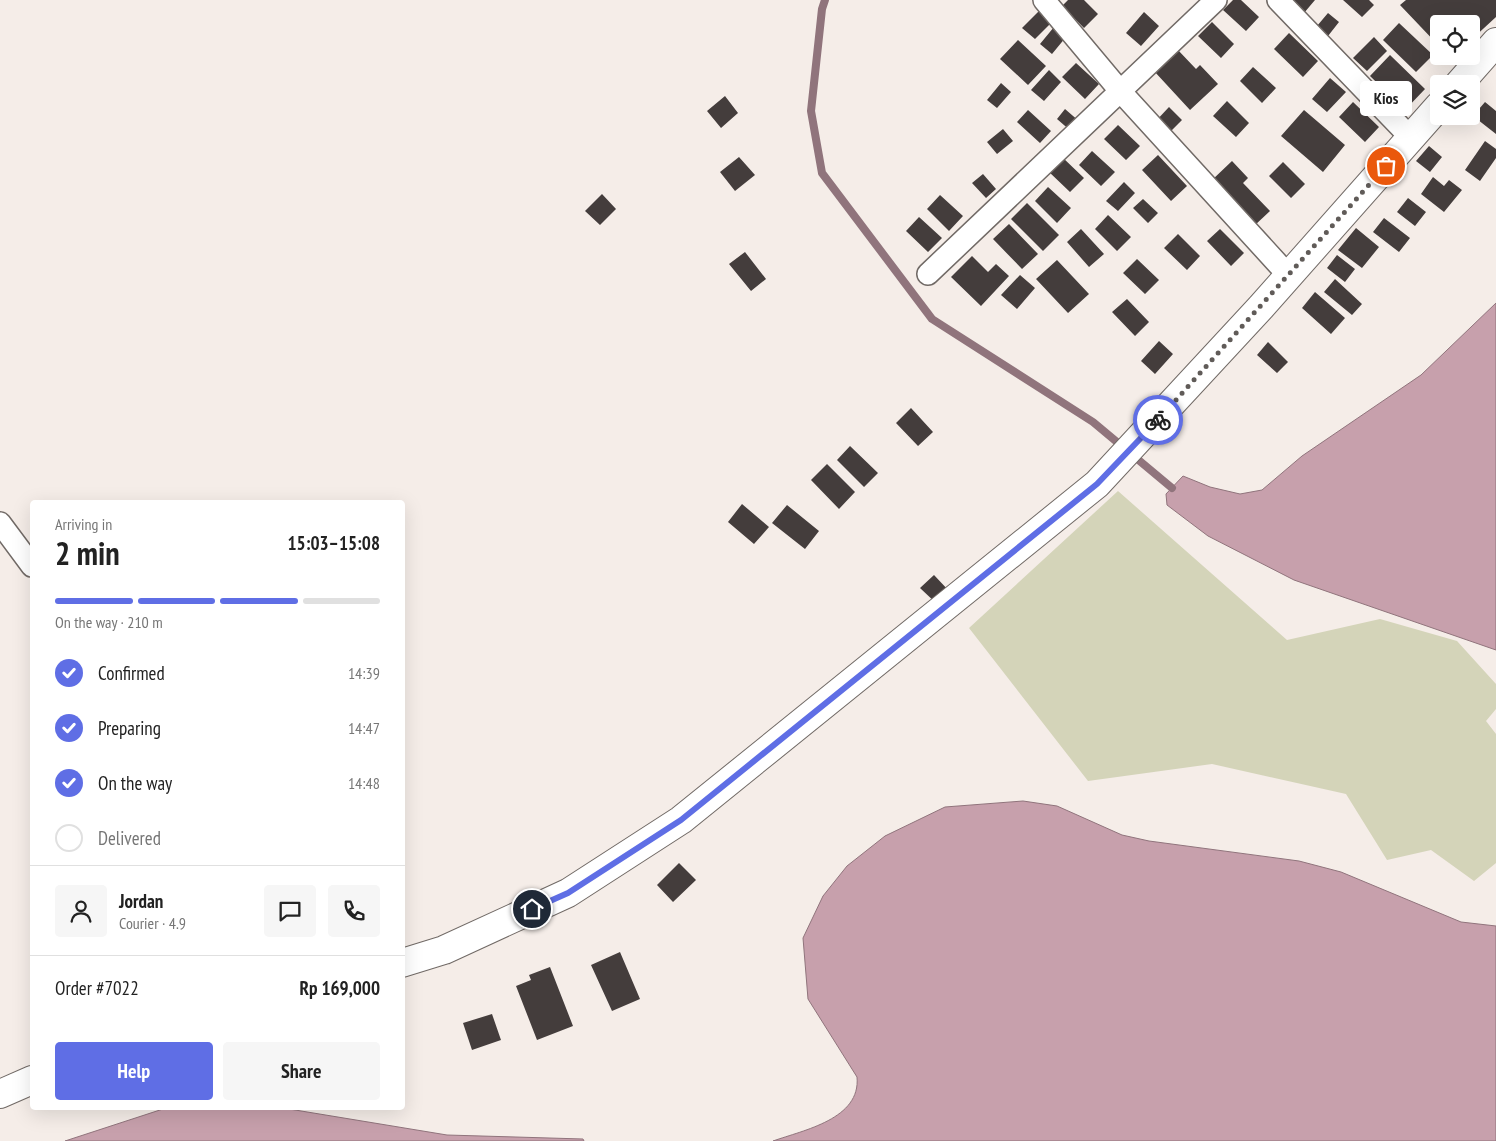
<!DOCTYPE html>
<meta charset="utf-8">
<style>
:root{--surface:#fff;--page:#f6f6f6;--text:#222;--muted:#767676;--line:#e0e0e0;--accent:#5f6ee5}
body{margin:0;font-family:"PT Sans Narrow",sans-serif;background:var(--page);color:var(--text);height:100vh;display:flex;flex-direction:column;font-size:19px;white-space:nowrap}
*{box-sizing:border-box;margin:0}
p{font-size:16px;color:var(--muted)}
.icon{flex:none;width:28px;height:28px;fill:none;stroke:currentColor;stroke-width:2;stroke-linecap:round;stroke-linejoin:round}
.map{position:relative;flex:1;overflow:hidden}
.panel{position:absolute;left:30px;top:500px;width:375px;height:610px;display:flex;flex-direction:column;background:var(--surface);border-radius:5px;box-shadow:0 5px 20px #0002}
.panel>*{flex:none}
.controls{position:absolute;left:1430px;top:15px;display:grid;gap:10px}
.controls a{display:grid;place-items:center;width:50px;height:50px;border-radius:5px;background:var(--surface);box-shadow:0 5px 20px #0002;font-size:25px}
.pin{position:absolute;display:grid;place-items:center;width:42px;height:42px;color:#fff;margin:-21px;border:2px solid #fff;border-radius:50%;box-shadow:0 1px 5px #0007}
.courier{position:absolute;display:grid;place-items:center;width:50px;height:50px;margin:-25px;border:4px solid #5f6ee5;border-radius:50%;background:#fff;color:#222;box-shadow:0 1px 6px #0007}
.bubble{position:absolute;height:35px;border-radius:5px;background:var(--surface);box-shadow:0 5px 20px #0002;font-size:16px;font-weight:800;line-height:35px;text-align:center}
.headline em{font-style:normal;font-weight:800}
.headline div{display:flex;flex-direction:column-reverse}
.headline{display:flex;align-items:center;justify-content:space-between;height:85px;padding:0 25px}
h1{font-size:32px;font-weight:800;line-height:38px}
.bar{display:grid;grid-template-columns:repeat(4,1fr);gap:8px 5px;align-content:center;height:60px;padding:0 25px}
.bar i{height:6px;border-radius:4px;background:var(--line)}
.bar .active{background:var(--accent)}
.bar p{grid-column:span 4}
.line{display:flex;align-items:center;gap:12px;padding:0 25px;border-top:1px solid var(--line)}
.line div{flex:1}
.round{display:grid;place-items:center;flex:none;width:52px;height:52px;border-radius:5px;background:var(--page)}
ol{padding:0 25px;list-style:none}
li{display:flex;align-items:center;gap:15px;height:55px}
li p{margin-inline-start:auto}
li .icon{padding:5px;border-radius:50%;background:var(--accent);color:#fff;stroke-width:4}
li:last-child{color:var(--muted)}
li i{width:28px;height:28px;border:2px solid var(--line);border-radius:50%}
.primary-button{display:flex;gap:10px;margin-top:auto;padding:10px 25px}
.primary-button a{flex:1;height:58px;border-radius:5px;background:var(--accent);color:#fff;font-size:20px;font-weight:800;line-height:58px;text-align:center}
.primary-button a+a{background:var(--page);color:var(--text)}
.map>svg:first-child{display:block}
</style>
<div class="map">
<svg width="1496" height="1141" viewBox="0 0 1496 1141">
<rect width="100%" height="100%" fill="#f5ede8"/>
<path fill="#d4d4b9" d="M1118,491L1287,640L1380,619L1457,641L1496,684V709L1486,721L1496,734V863L1474,881L1431,850L1387,860L1346,794L1212,764L1088,781L969,628Z"/>
<path fill="#c7a0ac" stroke="#90747c" d="M1496,303V650L1294,580L1208,536L1167,505L1166,494L1183,476L1210,487L1240,494L1262,490L1302,456L1421,375Z
M1023,801L1057,806L1122,835L1149,841L1299,861L1341,872L1461,922L1496,926V1141H773C804,1130 861,1119 857,1077L808,999L803,938L823,896L847,866L885,836L945,807Z
M166,1108H283L447,1135L583,1139L584,1141H65Z"/>
<g fill="none" stroke-linecap="round" stroke-linejoin="round">
<path stroke="#90747c" stroke-width="8" d="M825,0L822,9L811,111L822,173L932,319L1093,422L1172,488"/>
</g>
<path fill="#443d3c" d="M1068,0H1084L1098,14L1084,28L1062,6Z
M1233,0H1241L1259,17L1246,31L1223,10Z
M1289,0H1315L1304,13Z
M1343,0H1369L1374,5L1362,17Z
M1406,0H1496V17L1471,40V24H1439V46L1400,5Z
M1041,9L1053,21L1035,39L1022,28Z
M1144,12L1159,26L1141,46L1126,33Z
M1328,13L1339,22L1328,36L1317,26Z
M1212,22L1234,44L1221,58L1198,36Z
M1399,23L1433,55L1416,72L1383,40Z
M1054,27L1066,37L1052,54L1040,44Z
M1289,33L1318,61L1303,77L1274,49Z
M1374,37L1387,51L1367,71L1353,58Z
M1018,40L1046,66L1028,85L1000,59Z
M1177,49L1196,69L1200,65L1218,84L1190,110L1154,71Z
M1390,55L1425,89L1405,110L1370,76Z
M1076,63L1099,84L1085,99L1062,77Z
M1253,67L1276,88L1262,103L1240,81Z
M1049,70L1061,82L1044,101L1031,90Z
M1330,78L1346,92L1327,112L1312,99Z
M1001,83L1011,92L997,108L987,100Z
M725,96L738,113L721,128L707,111Z
M1227,101L1249,123L1236,137L1213,116Z
M1353,102L1379,127L1365,142L1339,117Z
M1485,102L1496,111V134L1473,116Z
M1169,107L1182,120L1167,135L1154,123Z
M1065,109L1080,122L1072,132L1057,119Z
M1028,110L1051,131L1040,143L1017,122Z
M1304,110L1345,145L1323,172L1281,136Z
M1118,125L1140,146L1126,160L1104,139Z
M1003,129L1013,141L997,154L987,142Z
M1485,141L1496,149V158L1480,181L1465,170Z
M1429,146L1442,157L1430,172L1416,161Z
M1092,151L1115,172L1101,186L1079,165Z
M1158,155L1187,186L1171,201L1142,170Z
M1061,156L1084,178L1070,192L1048,171Z
M739,157L755,175L735,191L720,172Z
M1232,161L1248,178L1243,183L1270,211L1254,226L1211,181Z
M1283,162L1305,184L1291,198L1269,176Z
M983,174L996,189L986,198L972,183Z
M1433,177L1444,186L1449,180L1462,190L1444,212L1421,194Z
M1124,182L1135,193L1118,211L1106,201Z
M1048,187L1071,208L1057,223L1035,201Z
M602,194L616,209L600,225L585,211Z
M940,195L963,216L949,231L927,209Z
M1408,198L1426,212L1415,226L1397,212Z
M1143,199L1158,213L1148,223L1133,208Z
M1027,203L1059,235L1043,251L1011,219Z
M1108,215L1131,237L1117,251L1095,229Z
M919,217L942,238L928,252L906,231Z
M1384,218L1410,238L1399,252L1373,232Z
M1009,224L1038,254L1022,269L993,239Z
M1356,228L1379,247L1362,268L1338,250Z
M1081,229L1104,254L1089,267L1067,242Z
M1220,229L1244,253L1231,266L1207,241Z
M1178,234L1200,256L1187,270L1164,248Z
M745,252L766,279L751,291L729,264Z
M1337,255L1355,269L1345,282L1327,268Z
M972,256L988,272L996,264L1009,276L981,306L951,277Z
M1137,259L1159,280L1145,294L1123,273Z
M1057,260L1089,294L1068,313L1036,279Z
M1020,275L1035,288L1017,309L1001,295Z
M1335,279L1362,304L1352,315L1324,292Z
M1315,292L1345,318L1331,334L1302,308Z
M1127,299L1149,322L1135,336L1112,312Z
M1159,341L1173,354L1155,374L1141,361Z
M1268,342L1288,362L1277,373L1257,355Z
M911,408L933,432L918,446L896,423Z
M850,446L878,473L864,487L837,460Z
M827,464L855,492L839,509L811,480Z
M742,504L769,527L754,544L728,522Z
M787,505L819,531L805,549L772,523Z
M934,575L950,592L937,604L920,588Z
M679,863L696,880L673,902L657,885Z
M620,952L640,999L612,1011L591,965Z
M550,967L573,1026L537,1040L516,986L531,980L529,975Z
M492,1014L501,1040L472,1050L463,1023Z"/>
<g fill="none" stroke-linecap="round" stroke-linejoin="round">
<g stroke="#716a66" stroke-width="24">
<path id="minor" d="M1044,0L1121,92L1289,276
M1278,0L1411,138
M928,274L1216,0
M0,523L32,566"/>
</g>
<g stroke="#716a66" stroke-width="30">
<path id="secondary" d="M1459,84L1496,42
M402,963L444,950L568,893L681,820L1097,484L1261,307L1439,106
M0,1094L32,1080"/>
</g>
<use href="#minor" stroke="#fff" stroke-width="21"/>
<use href="#secondary" stroke="#fff" stroke-width="28"/>
</g>
<g fill="none" stroke-linecap="round" stroke-linejoin="round">
<path stroke="#605b58" stroke-width="5" stroke-dasharray="0 9" d="M1158,420L1386,166"/>
<path stroke="#5f6ee5" stroke-width="6" d="M532,909L568,893L681,820L1097,484L1158,420"/>
</g>
</svg>
<div class="controls">
<a><svg class="icon" aria-label="locate" viewBox="0 0 24 24"><circle cx="12" cy="12" r="6"/><path d="M12 2v4M12 18v4M2 12h4M18 12h4"/></svg></a>
<a><svg class="icon" aria-label="layers" viewBox="0 0 24 24"><path d="M12 4l9 5-9 5-9-5zM3 14l9 5 9-5"/></svg></a>
</div>
<div class="pin" style="left:1386px;top:166px;background:#ea580c"><svg class="icon" aria-label="bag" viewBox="0 0 24 24"><path d="M5 8h14l-1 12H6zM9 8a3 3 0 0 1 6 0"/></svg></div>
<div class="pin" style="left:532px;top:909px;background:#1f2937"><svg class="icon" aria-label="home" viewBox="0 0 24 24"><path d="M3 11l9-7 9 7M6 9v11h12V9"/></svg></div>
<div class="courier" style="left:1158px;top:420px"><svg class="icon" aria-label="bike" viewBox="0 0 24 24"><circle cx="6" cy="16" r="4"/><circle cx="18" cy="16" r="4"/><path d="M6 16l4-8h5l3 8M10 8l3 8H6M13 5h3"/></svg></div>
<div class="bubble" style="left:1360px;top:81px;width:52px">Kios</div>
<section class="panel">
<div class="headline"><div><h1>2 min</h1><p>Arriving in</p></div><em>15:03–15:08</em></div>
<div class="bar"><i class="active"></i><i class="active"></i><i class="active"></i><i></i><p>On the way · 210 m</p></div>
<ol>
<li><svg class="icon" aria-label="check" viewBox="0 0 24 24"><path d="M5 12l5 5 9-10"/></svg>Confirmed<p>14:39</p></li>
<li><svg class="icon" aria-label="check" viewBox="0 0 24 24"><path d="M5 12l5 5 9-10"/></svg>Preparing<p>14:47</p></li>
<li><svg class="icon" aria-label="check" viewBox="0 0 24 24"><path d="M5 12l5 5 9-10"/></svg>On the way<p>14:48</p></li>
<li><i></i>Delivered</li>
</ol>
<div class="line" style="height:90px"><a class="round"><svg class="icon" aria-label="person" viewBox="0 0 24 24"><circle cx="12" cy="8" r="4"/><path d="M4 21q1-7 8-7t8 7"/></svg></a><div><b>Jordan</b><p>Courier · 4.9</p></div><a class="round"><svg class="icon" aria-label="chat" viewBox="0 0 24 24"><path d="M4 5h16v11H9l-5 4z"/></svg></a><a class="round"><svg class="icon" aria-label="phone" viewBox="0 0 24 24"><path d="M5 4h4l2 5-3 2q2 4 5 5l2-3 5 2v4C11 20 4 13 5 4z"/></svg></a></div>
<div class="line" style="height:65px"><div>Order #7022</div><b>Rp 169,000</b></div>
<div class="primary-button"><a>Help</a><a>Share</a></div>
</section>
</div>
